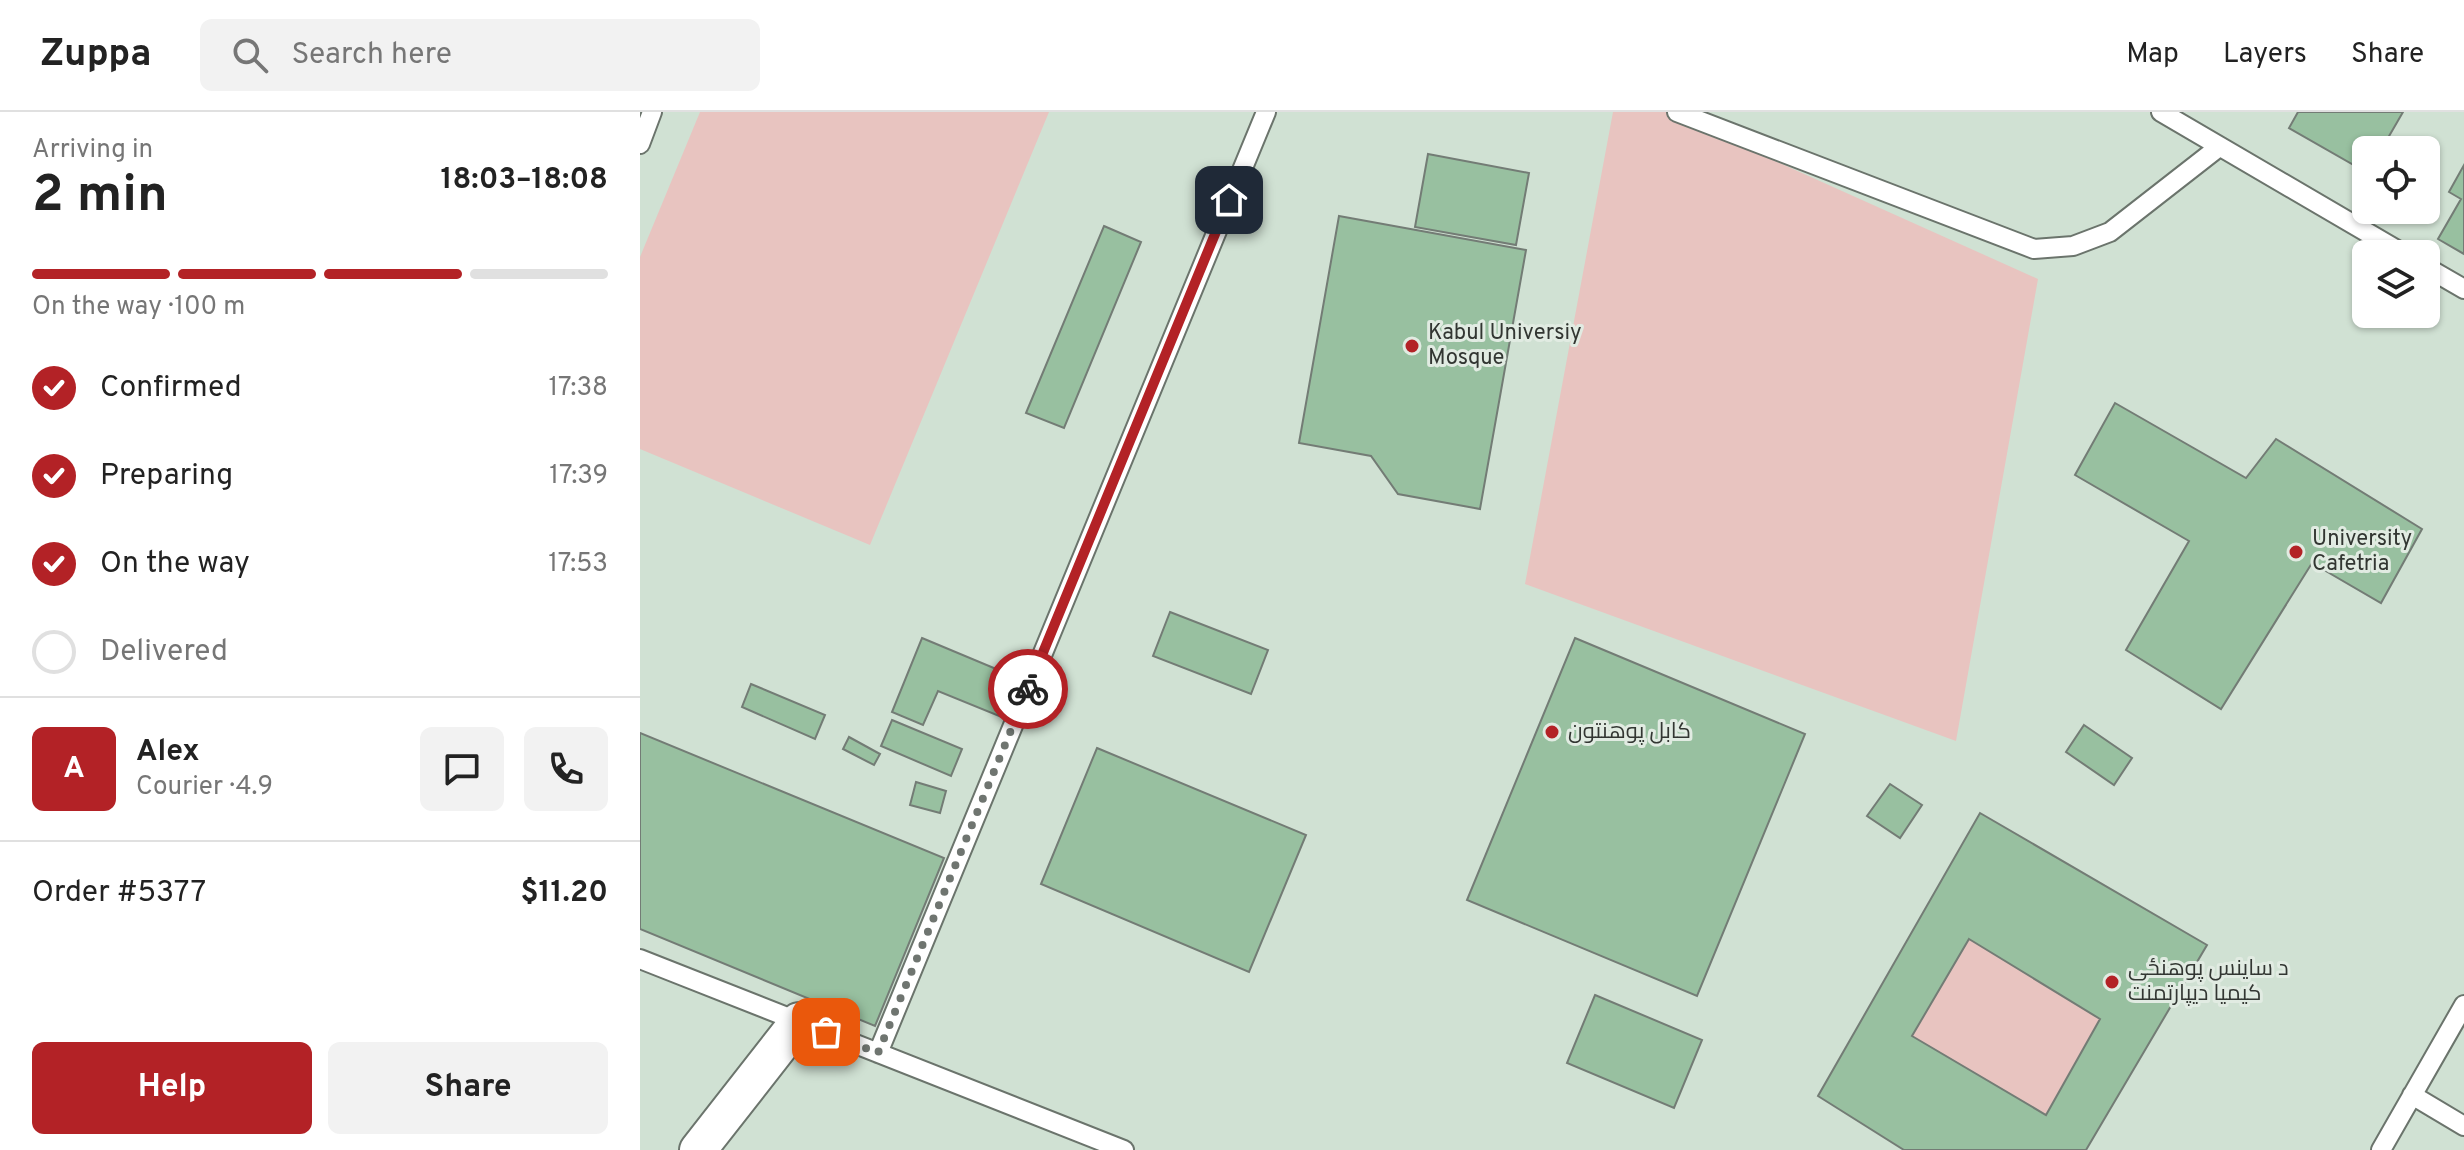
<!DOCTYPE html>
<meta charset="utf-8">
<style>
:root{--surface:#fff;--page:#f2f2f2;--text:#222;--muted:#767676;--line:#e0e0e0;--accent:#b32226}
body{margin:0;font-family:Overpass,Cairo,sans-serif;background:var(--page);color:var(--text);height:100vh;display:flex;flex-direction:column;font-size:30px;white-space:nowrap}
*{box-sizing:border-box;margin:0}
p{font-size:26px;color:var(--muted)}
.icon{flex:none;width:44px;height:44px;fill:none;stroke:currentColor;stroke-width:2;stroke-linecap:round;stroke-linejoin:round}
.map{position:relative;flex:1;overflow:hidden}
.details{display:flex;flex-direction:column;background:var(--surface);width:640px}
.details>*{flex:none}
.buttons{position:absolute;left:1712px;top:24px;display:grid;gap:16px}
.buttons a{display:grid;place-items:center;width:88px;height:88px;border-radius:12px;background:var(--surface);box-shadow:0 2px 6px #0004;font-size:40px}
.pin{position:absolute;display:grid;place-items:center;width:68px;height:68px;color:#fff;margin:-34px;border-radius:16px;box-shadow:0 4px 12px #0006}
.courier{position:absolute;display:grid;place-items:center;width:80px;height:80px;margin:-40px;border:6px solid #b32226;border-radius:50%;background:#fff;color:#222;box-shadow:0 2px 10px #0007}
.head em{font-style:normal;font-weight:700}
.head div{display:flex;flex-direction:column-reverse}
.head{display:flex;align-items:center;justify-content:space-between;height:136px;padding:0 32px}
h1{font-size:52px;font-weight:700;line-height:60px}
.bar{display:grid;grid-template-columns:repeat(4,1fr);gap:12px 8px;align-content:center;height:96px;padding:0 32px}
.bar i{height:10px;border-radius:6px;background:var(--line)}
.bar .active{background:var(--accent)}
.bar p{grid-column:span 4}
.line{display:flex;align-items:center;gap:20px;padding:0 32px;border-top:2px solid var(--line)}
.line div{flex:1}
.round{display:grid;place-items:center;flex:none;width:84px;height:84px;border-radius:12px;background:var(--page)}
ol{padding:0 32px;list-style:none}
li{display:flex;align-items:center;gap:24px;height:88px}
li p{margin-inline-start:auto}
li .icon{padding:8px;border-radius:50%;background:var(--accent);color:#fff;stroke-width:4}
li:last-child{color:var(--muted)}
li i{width:44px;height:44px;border:4px solid var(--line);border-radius:50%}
.primary-button{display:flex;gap:16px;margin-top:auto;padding:16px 32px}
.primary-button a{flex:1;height:92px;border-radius:12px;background:var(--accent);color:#fff;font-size:32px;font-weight:700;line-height:92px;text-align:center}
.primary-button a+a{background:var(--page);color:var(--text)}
header{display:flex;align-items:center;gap:48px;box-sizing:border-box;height:112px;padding:0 40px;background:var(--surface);border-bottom:2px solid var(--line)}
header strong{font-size:38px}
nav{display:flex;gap:44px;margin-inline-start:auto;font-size:28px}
.search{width:560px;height:72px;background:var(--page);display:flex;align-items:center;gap:20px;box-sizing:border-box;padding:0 28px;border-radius:12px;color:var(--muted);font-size:30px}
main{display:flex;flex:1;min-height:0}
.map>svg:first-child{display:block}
</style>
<header>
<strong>Zuppa</strong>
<div class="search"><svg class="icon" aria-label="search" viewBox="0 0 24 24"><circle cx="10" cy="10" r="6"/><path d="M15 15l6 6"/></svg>Search here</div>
<nav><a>Map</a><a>Layers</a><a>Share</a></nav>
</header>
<main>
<section class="details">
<div class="head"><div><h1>2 min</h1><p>Arriving in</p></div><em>18:03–18:08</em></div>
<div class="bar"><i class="active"></i><i class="active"></i><i class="active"></i><i></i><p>On the way · 100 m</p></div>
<ol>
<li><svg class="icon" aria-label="check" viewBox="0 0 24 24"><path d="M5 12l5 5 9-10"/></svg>Confirmed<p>17:38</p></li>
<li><svg class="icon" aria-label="check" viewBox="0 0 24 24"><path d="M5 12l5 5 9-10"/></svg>Preparing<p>17:39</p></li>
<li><svg class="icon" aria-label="check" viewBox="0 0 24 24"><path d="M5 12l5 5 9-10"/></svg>On the way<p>17:53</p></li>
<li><i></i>Delivered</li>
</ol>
<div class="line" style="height:144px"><b class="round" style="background:var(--accent);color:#fff">A</b><div><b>Alex</b><p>Courier · 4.9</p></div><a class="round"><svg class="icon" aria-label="chat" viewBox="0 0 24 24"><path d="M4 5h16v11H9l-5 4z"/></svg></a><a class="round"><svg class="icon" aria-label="phone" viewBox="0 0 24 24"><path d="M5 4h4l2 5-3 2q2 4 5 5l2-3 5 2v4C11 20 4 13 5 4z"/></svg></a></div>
<div class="line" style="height:104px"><div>Order #5377</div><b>$11.20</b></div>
<div class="primary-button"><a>Help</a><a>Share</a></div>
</section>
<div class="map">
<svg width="1824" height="1038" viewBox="0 0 1824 1038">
<rect width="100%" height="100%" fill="#e1ebe2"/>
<path fill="#d0e1d3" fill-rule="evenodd" d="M0,0H1824V1038H0ZM1726,38H1786V98H1726ZM1726,142H1786V202H1726Z"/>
<path fill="#e8c4c0" d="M60,0H409L230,433L0,337V145Z
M973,0H1026L1398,167L1316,629L885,472Z
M1329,827L1460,907L1406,1003L1272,924Z"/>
<path fill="#98c0a0" stroke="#737c75" stroke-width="2" fill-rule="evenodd" d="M1658,0H1763L1741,38H1726V60L1649,16Z
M788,42L889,61L876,133L775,115Z
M1824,53V142L1798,127L1821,87L1809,80Z
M699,104L886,138L840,397L758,382L731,344L659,331Z
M464,114L501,130L424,316L386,301Z
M1475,291L1606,366L1636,327L1782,417L1741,491L1672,451L1581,597L1486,538L1549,429L1435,363Z
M530,500L628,538L611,582L513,544Z
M282,526L380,567L364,606L298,579L283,613L252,600Z
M935,526L1165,622L1057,884L827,788Z
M111,572L185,603L175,627L102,595Z
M252,608L322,637L311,664L241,634Z
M1444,613L1492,646L1474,673L1426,640Z
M0,621L304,746L235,914L0,817Z
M209,625L240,642L234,653L203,637Z
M457,636L666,723L609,860L401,772Z
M276,670L306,679L300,701L270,693Z
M1250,672L1282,693L1260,726L1227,704Z
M1340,701L1567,833L1446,1038H1264L1178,984ZM1329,827L1460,907L1406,1003L1272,924Z
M955,883L1062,928L1034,996L927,951Z"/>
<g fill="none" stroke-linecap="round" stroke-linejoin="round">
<g stroke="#6b746c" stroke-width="22">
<path id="service" d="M1037,0L1394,137L1433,134L1470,120L1579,35
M1521,0L1764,142
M0,32L12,0
M1786,155L1824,177
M0,847L484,1038
M238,941L626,0
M1772,983L1824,1014
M1741,1038L1824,893"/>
</g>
<g stroke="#6b746c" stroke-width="40">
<path id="minor" d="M58,1038L159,909"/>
</g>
<use href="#service" stroke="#fff" stroke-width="18"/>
<use href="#minor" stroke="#fff" stroke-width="36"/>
</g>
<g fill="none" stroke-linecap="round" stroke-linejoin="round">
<path stroke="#6f7570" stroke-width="8" stroke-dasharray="0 14.4" d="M186,920L238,941L388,577"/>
<path stroke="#b32226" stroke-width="10" d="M388,577L589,88"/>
</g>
<g fill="#b32226" stroke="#e1ebe2" stroke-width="3">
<circle cx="772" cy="234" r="8"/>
<circle cx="1656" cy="440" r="8"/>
<circle cx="912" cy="620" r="8"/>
<circle cx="1472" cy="870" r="8"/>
</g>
<g text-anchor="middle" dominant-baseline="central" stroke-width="6" stroke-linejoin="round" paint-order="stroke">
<g font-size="22" fill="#323632" stroke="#e1ebe2" text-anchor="start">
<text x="788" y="221">Kabul Universiy<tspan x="788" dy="25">Mosque</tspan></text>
<text x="1672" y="427">University<tspan x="1672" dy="25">Cafetria</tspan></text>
<text x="928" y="620">کابل پوهنتون</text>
<text x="1488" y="857">د ساینس پوهنحٔی<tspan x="1488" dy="25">کیمیا دیپارتمنت</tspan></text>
</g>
</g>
</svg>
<div class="buttons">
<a><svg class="icon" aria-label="locate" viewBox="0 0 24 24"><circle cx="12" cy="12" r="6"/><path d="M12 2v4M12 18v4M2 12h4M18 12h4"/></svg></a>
<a><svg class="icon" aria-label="layers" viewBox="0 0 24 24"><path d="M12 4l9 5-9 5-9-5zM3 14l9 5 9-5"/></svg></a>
</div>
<div class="pin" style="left:186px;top:920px;background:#ea580c"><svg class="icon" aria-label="bag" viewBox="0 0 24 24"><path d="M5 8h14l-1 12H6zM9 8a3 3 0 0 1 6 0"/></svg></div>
<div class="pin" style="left:589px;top:88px;background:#1f2937"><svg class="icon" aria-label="home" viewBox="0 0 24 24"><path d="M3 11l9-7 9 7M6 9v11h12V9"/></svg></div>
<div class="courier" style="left:388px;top:577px"><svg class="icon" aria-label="bike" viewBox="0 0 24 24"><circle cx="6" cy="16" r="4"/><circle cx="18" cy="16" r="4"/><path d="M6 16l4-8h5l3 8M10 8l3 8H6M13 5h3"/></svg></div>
</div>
</main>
